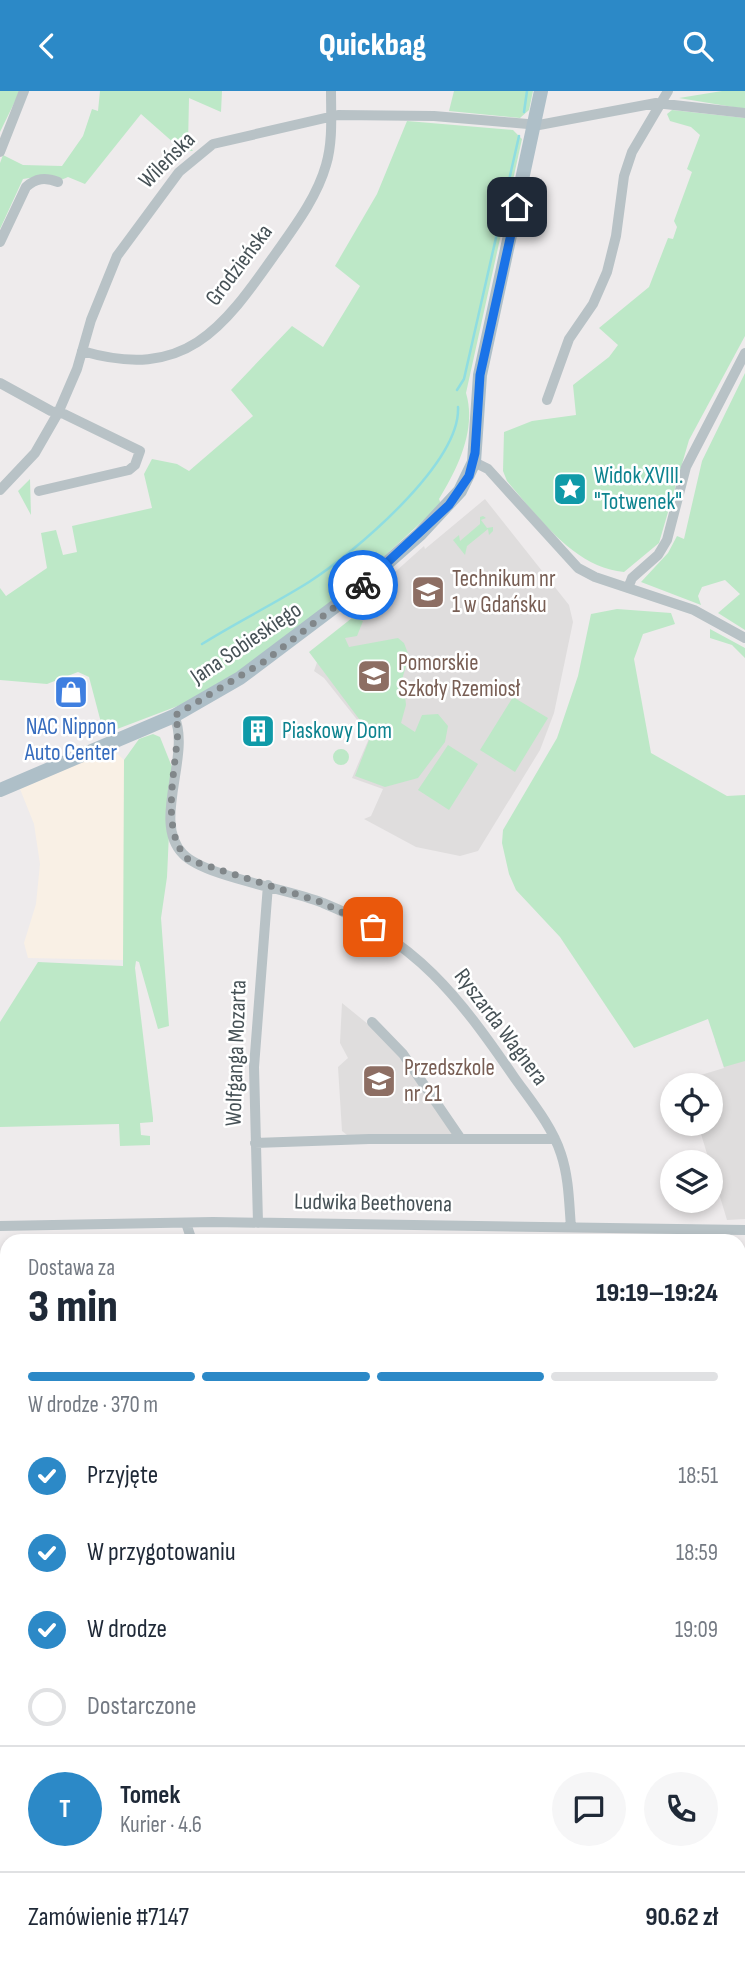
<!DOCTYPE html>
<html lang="pl">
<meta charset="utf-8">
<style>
:root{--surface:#fff;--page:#f6f6f7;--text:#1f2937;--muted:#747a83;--line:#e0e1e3;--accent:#2c89c7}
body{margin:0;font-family:"Sofia Sans Condensed",sans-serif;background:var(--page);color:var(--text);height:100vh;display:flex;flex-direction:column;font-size:26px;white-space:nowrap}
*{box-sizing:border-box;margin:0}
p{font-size:23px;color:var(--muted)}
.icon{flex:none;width:38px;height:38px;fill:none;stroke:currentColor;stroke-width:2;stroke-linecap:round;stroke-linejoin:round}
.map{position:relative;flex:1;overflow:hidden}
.side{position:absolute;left:0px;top:1143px;width:746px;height:744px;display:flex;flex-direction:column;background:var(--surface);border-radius:21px 21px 0 0;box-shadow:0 4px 10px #0003}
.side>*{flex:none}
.buttons{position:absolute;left:660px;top:982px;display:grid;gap:14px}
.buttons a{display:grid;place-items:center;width:63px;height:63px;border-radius:50%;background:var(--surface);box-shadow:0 4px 10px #0003;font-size:35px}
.pin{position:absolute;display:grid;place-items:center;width:60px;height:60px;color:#fff;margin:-30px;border-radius:14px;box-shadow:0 4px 10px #0006}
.courier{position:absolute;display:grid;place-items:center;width:70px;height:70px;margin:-35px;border:5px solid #1a73e8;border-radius:50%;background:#fff;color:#222;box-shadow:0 2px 9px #0007}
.headline em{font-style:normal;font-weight:800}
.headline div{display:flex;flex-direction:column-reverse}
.headline{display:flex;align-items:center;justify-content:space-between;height:119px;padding:0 28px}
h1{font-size:46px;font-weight:800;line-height:52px}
.bar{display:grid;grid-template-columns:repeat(4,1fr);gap:10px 7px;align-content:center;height:84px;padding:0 28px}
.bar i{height:9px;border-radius:5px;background:var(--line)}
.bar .on{background:var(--accent)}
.bar p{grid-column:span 4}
.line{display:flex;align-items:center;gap:18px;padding:0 28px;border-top:2px solid var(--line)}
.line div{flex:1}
.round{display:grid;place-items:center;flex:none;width:74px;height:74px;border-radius:37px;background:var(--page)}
ol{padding:0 28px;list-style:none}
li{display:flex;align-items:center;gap:21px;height:77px}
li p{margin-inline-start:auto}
li .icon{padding:7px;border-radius:50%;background:var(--accent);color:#fff;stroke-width:4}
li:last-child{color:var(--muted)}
li i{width:38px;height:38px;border:4px solid var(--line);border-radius:50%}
header{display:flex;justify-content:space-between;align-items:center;height:91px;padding:0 28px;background:var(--accent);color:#fff;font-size:32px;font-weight:800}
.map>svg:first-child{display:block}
</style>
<header><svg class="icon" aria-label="back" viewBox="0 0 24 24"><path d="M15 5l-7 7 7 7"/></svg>Quickbag<svg class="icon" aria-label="search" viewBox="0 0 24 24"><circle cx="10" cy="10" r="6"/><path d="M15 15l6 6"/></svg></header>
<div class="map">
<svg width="745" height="1886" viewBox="0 0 745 1886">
<rect width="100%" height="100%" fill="#eeebec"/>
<path fill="#f9f0e5" d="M112,658L124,669V869L28,867L24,852L36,813L40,773L34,733L20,698Z
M484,1880H522L524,1886H486Z"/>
<path fill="#dfdddd" d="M485,408L569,514L573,531L554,622L540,659L478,760L460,765L416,756L364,728L371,725L383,698L352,687L370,645L324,587L314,580L321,560L355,523L356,516L424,455L425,458Z
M342,912L390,951L457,1045L347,1044L342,1040L338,976L348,967L340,952Z
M745,922V1128L727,1129L698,1033L710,1032V994H683L681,990L724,977L715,950L739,942L735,925Z"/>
<path fill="#bde8c7" d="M0,0H20L0,41Z
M100,0H222L221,21L189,7L188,54L193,60H183L141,23L85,93L68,86L61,89L49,84L23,88L0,138V72L3,64L23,74L62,75L83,45L92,18L98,20Z
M454,0H533L529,19L520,27L449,20Z
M722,0H745V18L679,7Z
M672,19L745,27V245L689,349L659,452L624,481C575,477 538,426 507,390L503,380L504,341L532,330L576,324L573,294L609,266L618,254L599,237L649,196L668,147L673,148L677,136L674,130L692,81L687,78L700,44L691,36L670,30L667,23Z
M407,30L513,39L522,48L466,302C477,339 457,378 439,408L441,413L351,496L261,567L191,610L104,643L89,586L78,581L47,593L0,589V497L6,505L47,477L41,442L56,439L63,464L77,461L72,435L152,417L144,383L152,368L177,373L189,380L253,325L231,299L292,235L323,256L360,195L335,175L377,103Z
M745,282V539L718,522L740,503L725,489L702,496L698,505L701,514L641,491L668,462L677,445L684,448L702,370Z
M30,388L31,424L18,400Z
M483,425L486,427L481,429L487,437L493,436V440L489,444L488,438L467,455L465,464L453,449L459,444L460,450L480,433V426Z
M617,518L671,522L675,533L643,543L634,568L651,662L727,705L745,704V970L724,976L708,928L634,957L560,846L516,799L509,783L502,752L503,739L557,647L578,585L591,523Z
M352,527L363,530L357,545L345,547L349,556L398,547L404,552L409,565L403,585L406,614L401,632L415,641L422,624L438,623L448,635L445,651L418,687L385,696L355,685L371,644L309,561Z
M710,538L745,557V567L732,554L710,547Z
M513,606L548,627L515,681L480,659Z
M153,643L160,646L172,676L167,786L161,827L169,935L158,938L139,871L136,870L135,877L153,1027V1031L140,1032L141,1044L150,1045V1054L120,1055L119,1033L0,1036V931L38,871L123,875L124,669L139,648Z
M448,654L478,673L449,719L418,699Z
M333 666a8 8 0 1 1 16 0a8 8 0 1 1-16 0Z
M0,1184H7V1267H0Z
M745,1621V1719L739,1718L738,1623Z
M0,1848L7,1852L5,1880L21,1886H0Z
M256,1880H286L287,1886H259Z
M292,1880H353L293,1886Z
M403,1880H465L466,1886H409Z"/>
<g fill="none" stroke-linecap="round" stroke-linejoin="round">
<path stroke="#8fdde1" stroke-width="2.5" d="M524,21L527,0
M457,299L464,288L519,45
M202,553C237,531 274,513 309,491C354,462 461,372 458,316"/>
<path stroke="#b8c2c6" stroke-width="10" d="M0,61L24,0
M0,151L26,96C36,87 45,86 58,91
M82,260C185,290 222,239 276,162C295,135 317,106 326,74C333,51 331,24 331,0
M0,292L51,320L64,323L140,360L135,374L129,379L39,400
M547,309L569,248L593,213L607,181L616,145L624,85L632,61L668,0
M474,371L488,378L578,477L595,486L694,519L745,547
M0,399L35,362L58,322L77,278L91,229L117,165L179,81L213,53L338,24L434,25L539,34L656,12L745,22
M628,497L632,487L658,464L667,449L686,376L745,262
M174,625C192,663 151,731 183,763C205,786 290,798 323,812C416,849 459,906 514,986C531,1010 552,1035 561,1063C569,1087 569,1112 571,1136
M372,931L403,963L461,1048
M255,1052L369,1048H555
M186,1132L192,1150
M258,1132L254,976L268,794
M0,1135L213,1131L745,1139
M0,1334L7,1333
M738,1415L745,1406
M0,1423H7
M738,1456L745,1461
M0,1471H7
M0,1559L7,1558
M738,1618L745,1616
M0,1746L7,1758
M738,1763L745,1764
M738,1807L742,1810
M153,1880L163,1886
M478,1880L480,1886
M633,1880V1886"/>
<path stroke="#aebfc8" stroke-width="14" d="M0,699L174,625L240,587L353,502L420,443L460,400L474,371L480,284L541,0"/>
</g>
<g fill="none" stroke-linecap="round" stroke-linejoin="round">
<path stroke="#81878a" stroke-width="7" stroke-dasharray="0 12.6" d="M363,494L265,570L174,625L178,636C177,674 158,742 189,769L321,811L373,836"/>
<path stroke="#1a73e8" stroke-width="9" d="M363,494L449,414L469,385L475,362L480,284L517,116"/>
</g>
<defs>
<g id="sight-square" transform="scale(1.75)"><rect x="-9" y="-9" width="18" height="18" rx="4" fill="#0f9aa8" stroke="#fff"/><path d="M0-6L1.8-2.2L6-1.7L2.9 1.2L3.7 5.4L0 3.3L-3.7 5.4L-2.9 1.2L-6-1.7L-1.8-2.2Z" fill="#fff"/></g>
<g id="school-square" transform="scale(1.75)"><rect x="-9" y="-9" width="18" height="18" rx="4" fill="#8d6e63" stroke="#fff"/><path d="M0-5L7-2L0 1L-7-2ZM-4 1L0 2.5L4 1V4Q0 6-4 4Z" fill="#fff"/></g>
<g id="shop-square" transform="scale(1.75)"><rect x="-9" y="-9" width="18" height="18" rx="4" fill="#3f7fe0" stroke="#fff"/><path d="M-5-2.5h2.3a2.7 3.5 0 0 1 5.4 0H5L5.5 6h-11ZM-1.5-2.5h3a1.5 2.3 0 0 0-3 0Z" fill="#fff"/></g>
<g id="building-square" transform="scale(1.75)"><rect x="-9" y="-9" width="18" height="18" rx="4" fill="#0f9aa8" stroke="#fff"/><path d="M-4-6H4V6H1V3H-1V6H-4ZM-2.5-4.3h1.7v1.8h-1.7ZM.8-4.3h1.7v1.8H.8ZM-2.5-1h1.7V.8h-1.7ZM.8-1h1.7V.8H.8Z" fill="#fff"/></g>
</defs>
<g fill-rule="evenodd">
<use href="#sight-square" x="570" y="398"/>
<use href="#school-square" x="428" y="501"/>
<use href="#school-square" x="374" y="585"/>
<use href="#shop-square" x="71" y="601"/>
<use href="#building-square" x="258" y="640"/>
<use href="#school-square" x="379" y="990"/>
</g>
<g text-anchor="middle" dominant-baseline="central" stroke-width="5" stroke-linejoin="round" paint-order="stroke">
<g font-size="23" fill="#465156" stroke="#fff">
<text transform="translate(167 69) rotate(-45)">Wileńska</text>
<text transform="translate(239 174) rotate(-53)">Grodzieńska</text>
<text transform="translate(246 552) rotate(-34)">Jana Sobieskiego</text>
<text transform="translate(501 936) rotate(53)">Ryszarda Wagnera</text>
<text transform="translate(236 962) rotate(-88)">Wolfganga Mozarta</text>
<text transform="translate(373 1112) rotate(1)">Ludwika Beethovena</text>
</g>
<g font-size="23" fill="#0d838f" stroke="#fff" text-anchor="start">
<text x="594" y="385">Widok XVIII.<tspan x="594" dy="26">"Totwenek"</tspan></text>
<text x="282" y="640">Piaskowy Dom</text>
</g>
<g font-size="23" fill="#785e54" stroke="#fff" text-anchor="start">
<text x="452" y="488">Technikum nr<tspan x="452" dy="26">1 w Gdańsku</tspan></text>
<text x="398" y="572">Pomorskie<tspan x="398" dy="26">Szkoły Rzemiosł</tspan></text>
<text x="404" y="977">Przedszkole<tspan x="404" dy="26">nr 21</tspan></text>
</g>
<g font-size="23" fill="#366cbe" stroke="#fff">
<text x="71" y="636">NAC Nippon<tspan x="71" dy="26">Auto Center</tspan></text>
</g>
</g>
</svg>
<div class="buttons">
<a><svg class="icon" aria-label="locate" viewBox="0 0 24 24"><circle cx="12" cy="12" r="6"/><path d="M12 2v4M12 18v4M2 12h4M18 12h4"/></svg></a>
<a><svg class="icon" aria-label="layers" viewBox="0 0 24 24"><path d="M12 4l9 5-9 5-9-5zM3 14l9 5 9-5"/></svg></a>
</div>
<div class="pin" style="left:373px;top:836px;background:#ea580c"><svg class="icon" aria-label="bag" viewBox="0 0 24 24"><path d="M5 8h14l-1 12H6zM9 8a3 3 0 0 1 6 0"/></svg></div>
<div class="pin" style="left:517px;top:116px;background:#1f2937"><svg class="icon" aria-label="home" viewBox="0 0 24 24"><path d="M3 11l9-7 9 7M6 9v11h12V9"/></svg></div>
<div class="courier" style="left:363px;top:494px"><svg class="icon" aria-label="bike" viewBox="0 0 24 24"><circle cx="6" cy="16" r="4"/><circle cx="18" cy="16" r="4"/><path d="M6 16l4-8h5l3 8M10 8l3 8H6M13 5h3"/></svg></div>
<section class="side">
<div class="headline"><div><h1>3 min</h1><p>Dostawa za</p></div><em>19:19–19:24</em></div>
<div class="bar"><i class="on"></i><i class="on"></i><i class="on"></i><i></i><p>W drodze · 370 m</p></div>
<ol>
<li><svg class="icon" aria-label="check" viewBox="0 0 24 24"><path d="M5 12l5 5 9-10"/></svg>Przyjęte<p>18:51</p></li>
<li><svg class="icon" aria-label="check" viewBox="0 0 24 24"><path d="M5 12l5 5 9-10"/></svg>W przygotowaniu<p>18:59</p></li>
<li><svg class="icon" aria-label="check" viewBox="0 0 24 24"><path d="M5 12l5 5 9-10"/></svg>W drodze<p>19:09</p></li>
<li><i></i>Dostarczone</li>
</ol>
<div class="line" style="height:126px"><b class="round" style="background:var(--accent);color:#fff">T</b><div><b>Tomek</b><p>Kurier · 4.6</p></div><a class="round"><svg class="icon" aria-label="chat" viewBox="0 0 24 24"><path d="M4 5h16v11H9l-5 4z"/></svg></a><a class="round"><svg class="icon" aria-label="phone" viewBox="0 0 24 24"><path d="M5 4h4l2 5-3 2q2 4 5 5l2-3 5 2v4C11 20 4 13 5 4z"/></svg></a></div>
<div class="line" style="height:91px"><div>Zamówienie #7147</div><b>90.62 zł</b></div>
</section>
</div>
